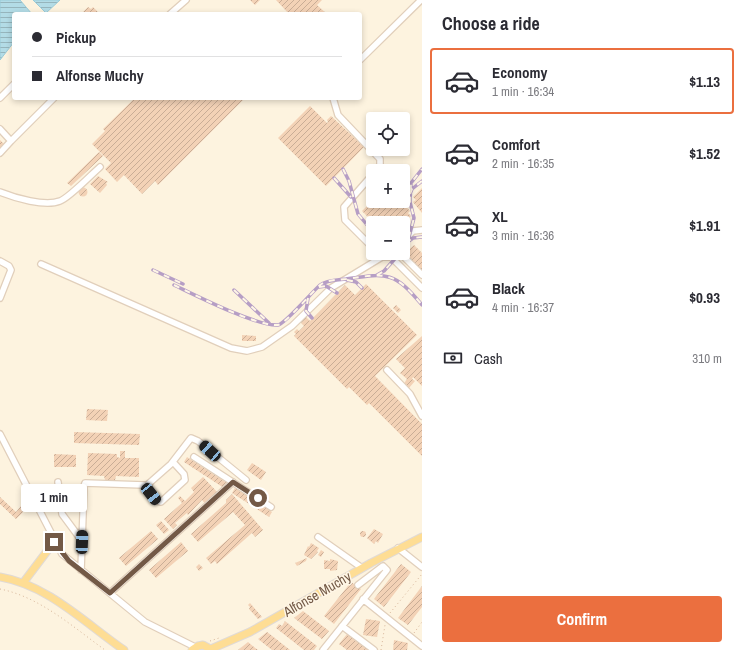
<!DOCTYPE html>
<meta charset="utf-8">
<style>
:root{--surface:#fff;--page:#f7f7f7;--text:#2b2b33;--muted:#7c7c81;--line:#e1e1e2;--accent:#eb6f3f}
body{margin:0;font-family:"Archivo Narrow",sans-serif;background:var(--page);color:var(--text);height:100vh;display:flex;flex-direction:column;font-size:15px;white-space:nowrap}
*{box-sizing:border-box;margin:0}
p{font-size:13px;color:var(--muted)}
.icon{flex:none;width:22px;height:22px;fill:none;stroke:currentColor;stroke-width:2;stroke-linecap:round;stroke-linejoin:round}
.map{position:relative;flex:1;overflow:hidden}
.sheet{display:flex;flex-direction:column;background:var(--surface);width:320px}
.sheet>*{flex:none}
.top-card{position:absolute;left:12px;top:12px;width:350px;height:88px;border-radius:4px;box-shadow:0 2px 6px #0003;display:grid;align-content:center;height:88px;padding:0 20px;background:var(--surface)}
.buttons{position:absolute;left:366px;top:112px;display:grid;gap:8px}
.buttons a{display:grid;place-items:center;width:44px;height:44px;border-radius:4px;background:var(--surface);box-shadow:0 2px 6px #0003;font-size:20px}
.end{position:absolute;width:18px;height:18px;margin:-9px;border:5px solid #735946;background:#fff;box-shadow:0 0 0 2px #fff}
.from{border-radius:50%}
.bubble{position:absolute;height:28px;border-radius:4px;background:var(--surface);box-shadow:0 2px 6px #0003;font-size:13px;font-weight:800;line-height:28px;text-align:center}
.car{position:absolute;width:12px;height:24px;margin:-12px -6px;border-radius:5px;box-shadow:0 0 3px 1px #0007;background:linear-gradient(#222 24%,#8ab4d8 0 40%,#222 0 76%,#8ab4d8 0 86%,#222 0)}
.top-card b{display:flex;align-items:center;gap:14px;height:38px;font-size:15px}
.top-card b+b{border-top:1px solid var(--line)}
.top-card i{width:10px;height:10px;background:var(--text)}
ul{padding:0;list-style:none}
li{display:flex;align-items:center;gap:12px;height:66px;margin:0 8px 6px;padding:0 12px;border:2px solid transparent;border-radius:4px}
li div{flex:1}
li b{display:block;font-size:15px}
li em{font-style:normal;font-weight:800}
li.active{border-color:var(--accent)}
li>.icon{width:36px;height:36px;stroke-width:1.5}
h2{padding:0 20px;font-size:18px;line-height:48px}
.pay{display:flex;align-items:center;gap:10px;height:44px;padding:0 20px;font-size:15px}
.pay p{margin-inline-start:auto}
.button{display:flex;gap:8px;margin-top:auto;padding:8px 20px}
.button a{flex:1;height:46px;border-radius:4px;background:var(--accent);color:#fff;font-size:16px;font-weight:800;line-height:46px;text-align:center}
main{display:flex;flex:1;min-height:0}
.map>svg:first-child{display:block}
</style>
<main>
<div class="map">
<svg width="422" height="650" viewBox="0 0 422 650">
<defs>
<pattern id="water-rules" width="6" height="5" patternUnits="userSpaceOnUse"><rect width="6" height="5" fill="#b3dce6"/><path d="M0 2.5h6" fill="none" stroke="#96b5bc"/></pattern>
<pattern id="building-hatch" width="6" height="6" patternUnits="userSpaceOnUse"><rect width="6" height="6" fill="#f3d2b6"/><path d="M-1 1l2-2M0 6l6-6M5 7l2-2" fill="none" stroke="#c9ad96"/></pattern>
</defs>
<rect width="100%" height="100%" fill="#fdf3df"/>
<!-- water -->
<path fill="url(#water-rules)" stroke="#99cbd8" d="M0 0H20L32 14H14V42L0 60Z
M33 0H60L46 13Z"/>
<!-- building -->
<path fill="url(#building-hatch)" d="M250 0H260L255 5Z
M276 0H322L317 5 327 14H289Z
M88 7 91 9 93 7 100 14H81Z
M135 98H245L158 185 155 181 142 194 124 175 117 182 105 169 111 163 92 144 105 131 103 129Z
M310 106 327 123 328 122 327 120 331 116 364 147 326 186 278 138Z
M0 140 4 144 0 148Z
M99 152 103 156 71 186 67 183Z
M98 176 108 182 106 183 107 185 100 193 90 184Z
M78.5 192a4.5 4.5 0 1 1 9 0a4.5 4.5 0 1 1-9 0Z
M422 188V213L413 202 416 200 413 197Z
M373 200 388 201 391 204 394 201H401L410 211 408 213 411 216 404 223H374L362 211Z
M414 245 422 253V272L404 254Z
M366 284 417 335 375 376 422 424V456L369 403 367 405 349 387 347 389 294 336 296 334 294 332 297 329 299 331 304 326 301 323 306 317 310 321 345 285 355 295Z
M396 305 401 310 398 313 393 308Z
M242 335 256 336V341H242Z
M422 336V386L413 377 412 379 415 381 409 388 403 385 407 379 400 373 405 368 396 359Z
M87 409 108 410 107 421 86 420Z
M74 432 140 434 139 445 74 443Z
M120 451H125V458H139V477L116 476 115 480H105L104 476 87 475 88 453 117 454V457L120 458Z
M54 454 76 455V467H54Z
M187 457 227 483 224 488 184 462Z
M252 463 266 472 261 480 247 470Z
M203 477 218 493 206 505 202 500 188 515 187 513 175 523 177 525 173 529 164 519 182 503 178 498 180 496 185 501 194 492 191 488Z
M72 484H73V486H77V497L74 499 68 497V493L65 491V486H72Z
M235 488 272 512 269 517 232 493Z
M232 494 263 530 255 537 252 533 217 564 215 561 211 564 206 558 245 525 233 512 198 542 191 534 226 503V500Z
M0 497 16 512 21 506 25 510 16 519 0 504Z
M161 521 169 530 164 534 156 525Z
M374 529 383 534 378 543 376 541 374 544 367 538Z
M360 534a3 3 0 1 1 6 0a3 3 0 1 1-6 0Z
M151 531 158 539 126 566 119 558Z
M181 542 188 551 156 578 149 570Z
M311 543 319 548 317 551 318 552 311 559 304 555 308 546 309 547Z
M321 550 324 552 321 557 318 555Z
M307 558 306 561 297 566 295 563Z
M330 559 338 561 337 570 330 571V569H324V560L330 561Z
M199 564 203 568 199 571 196 567Z
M401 564 411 572 384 607 374 599Z
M351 582 361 589 334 624 324 616Z
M422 586V607L408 625 398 618Z
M250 603 262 617 258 619 249 609 250 607 248 605Z
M303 611 329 631 322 639 294 618Z
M366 619 380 621 377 637 363 635Z
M285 621 317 646 314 650H304L276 628 279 624 282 626Z
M267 632 271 635 290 650H272L258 639Z
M347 634 364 645 368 650H347L339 644Z
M394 640 408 643 407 650H393Z
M248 642 254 647 258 650H238Z"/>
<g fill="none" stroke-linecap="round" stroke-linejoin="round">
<defs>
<path id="minor" d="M170 14 186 0
M360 60 421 0
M0 98 14 84
M333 98 338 115 380 159V165L375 171
M0 129 11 141 54 98
M0 153 11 141
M373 174 344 207 345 220 373 248
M0 192C15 198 45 207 60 201 69 198 92 174 100 167
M403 242 413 231 422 230
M400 253 422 275
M390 256 422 288
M0 261 9 266 11 270 0 298
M41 264 231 348 247 351 262 347 292 326 331 288 382 257H388L395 253
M387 370 410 394 422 416
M0 434 62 554 145 622 195 647
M194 457 271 507
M58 482 62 514 82 541
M146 486 171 464 191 438 198 441 246 480
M318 537 362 568
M398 548 422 567
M81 570 84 486 85 483 144 485 157 501 161 502 185 480 184 474 173 462
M110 593 233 482
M363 599 422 646
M342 626 374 650
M323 650 387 570 383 566 358 585"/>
<path id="major" d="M0 577C48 585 85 623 124 650
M23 583 54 542
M211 649 250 632 371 563 422 537
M192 650 198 646 203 645 212 650"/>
</defs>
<!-- minor casing -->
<use href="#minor" stroke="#e1cfbb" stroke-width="8"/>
<!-- major casing -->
<use href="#major" stroke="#e0dad6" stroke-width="9"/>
<!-- path -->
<path stroke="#d7b599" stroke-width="1" stroke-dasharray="1 3" stroke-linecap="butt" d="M0 589C40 597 73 627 105 650
M390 613 422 574
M414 633 422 622
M210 641 219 638
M381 650 385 625"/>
<!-- minor -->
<use href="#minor" stroke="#fff" stroke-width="5.5"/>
<!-- major -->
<use href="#major" stroke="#fedd94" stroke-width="7"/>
<defs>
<path id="rail" d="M343 169 349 181 358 214 373 232
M334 178 351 197
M410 194 412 189 422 181
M406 243 413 238 422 237
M403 248 409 237 414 218 410 202 411 183 422 169
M153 270 183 284
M377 275 384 271 400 253
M347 280 356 282 362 288
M174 285C195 295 258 327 278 325 285 324 312 292 320 285 326 280 337 280 346 279 387 273 394 271 422 305
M319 287 326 286 337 293
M234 290 269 323
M308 298 306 311 312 318"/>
</defs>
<!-- rail casing -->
<use href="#rail" stroke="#b69ec5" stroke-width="3.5"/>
<!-- rail -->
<use href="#rail" stroke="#fff6e6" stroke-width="2" stroke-dasharray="6" stroke-linecap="butt"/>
</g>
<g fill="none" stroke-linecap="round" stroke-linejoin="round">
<!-- route -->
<path stroke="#735946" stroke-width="5" d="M54 542 69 561 110 593 233 482 258 498"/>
</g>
<g text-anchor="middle" stroke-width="3" stroke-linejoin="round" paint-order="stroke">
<!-- street labels -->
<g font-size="14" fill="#735946" stroke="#fff6e6">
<text transform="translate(317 594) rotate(-30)" y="5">Alfonse Muchy</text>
</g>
</g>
</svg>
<div class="buttons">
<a><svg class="icon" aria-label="locate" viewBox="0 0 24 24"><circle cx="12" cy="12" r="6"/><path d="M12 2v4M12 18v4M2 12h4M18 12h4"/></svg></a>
<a>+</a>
<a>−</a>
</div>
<i class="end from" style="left:258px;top:498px"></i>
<i class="end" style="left:54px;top:542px"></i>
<div class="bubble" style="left:21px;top:484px;width:66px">1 min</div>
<i class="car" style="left:210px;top:451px;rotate:312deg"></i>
<i class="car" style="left:151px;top:494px;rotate:142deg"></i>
<i class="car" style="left:82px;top:542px;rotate:2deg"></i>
<div class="top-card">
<b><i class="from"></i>Pickup</b>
<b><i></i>Alfonse Muchy</b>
</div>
</div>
<section class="sheet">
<h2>Choose a ride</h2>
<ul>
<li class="active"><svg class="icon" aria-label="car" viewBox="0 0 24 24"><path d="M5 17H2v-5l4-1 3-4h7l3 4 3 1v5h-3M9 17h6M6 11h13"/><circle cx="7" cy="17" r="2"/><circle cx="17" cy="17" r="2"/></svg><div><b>Economy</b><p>1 min · 16:34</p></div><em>$1.13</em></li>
<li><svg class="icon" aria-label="car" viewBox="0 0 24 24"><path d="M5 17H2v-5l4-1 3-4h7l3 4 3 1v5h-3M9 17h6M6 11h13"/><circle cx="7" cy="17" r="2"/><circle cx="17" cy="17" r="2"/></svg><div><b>Comfort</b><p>2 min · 16:35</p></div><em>$1.52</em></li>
<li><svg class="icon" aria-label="car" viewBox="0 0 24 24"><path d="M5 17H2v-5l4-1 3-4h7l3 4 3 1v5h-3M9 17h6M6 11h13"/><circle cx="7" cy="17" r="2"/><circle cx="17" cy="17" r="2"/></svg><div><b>XL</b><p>3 min · 16:36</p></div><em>$1.91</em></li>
<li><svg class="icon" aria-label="car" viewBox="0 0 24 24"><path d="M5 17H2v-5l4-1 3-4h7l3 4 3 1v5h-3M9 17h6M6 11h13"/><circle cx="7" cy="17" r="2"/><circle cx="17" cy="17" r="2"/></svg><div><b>Black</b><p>4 min · 16:37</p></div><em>$0.93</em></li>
</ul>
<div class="pay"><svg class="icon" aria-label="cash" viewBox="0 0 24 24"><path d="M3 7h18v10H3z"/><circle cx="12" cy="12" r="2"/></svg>Cash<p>310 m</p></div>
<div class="button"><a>Confirm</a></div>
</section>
</main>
